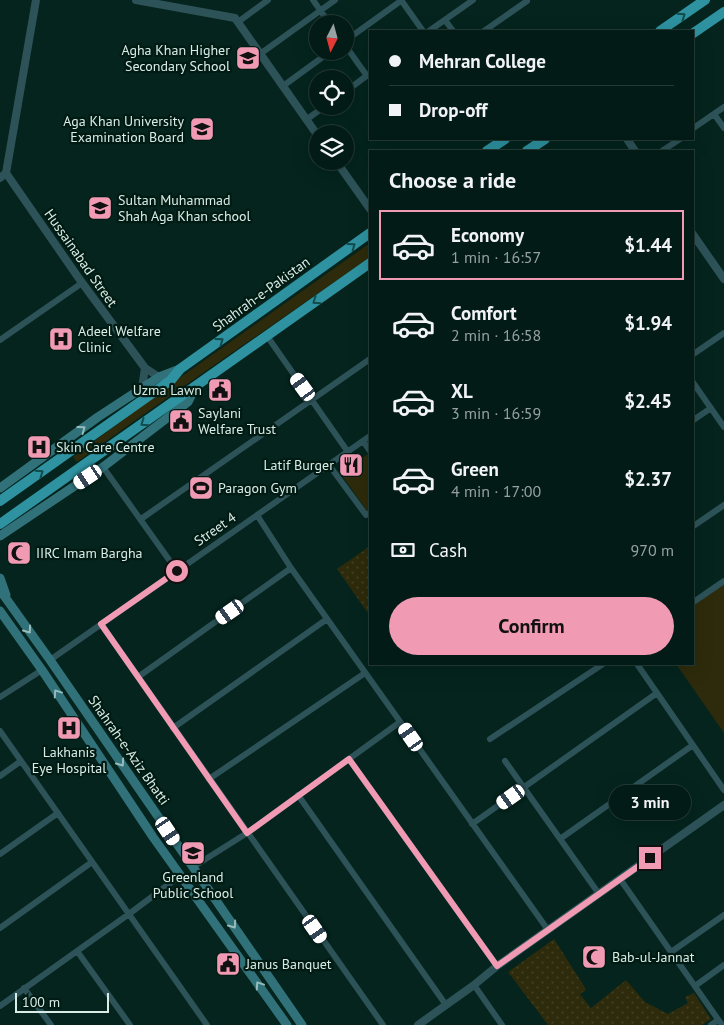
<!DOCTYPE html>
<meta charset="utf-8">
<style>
:root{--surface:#031b16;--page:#0d241f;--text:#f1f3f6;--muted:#97a1a1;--line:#243935;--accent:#f19ab4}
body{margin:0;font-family:"PT Sans",sans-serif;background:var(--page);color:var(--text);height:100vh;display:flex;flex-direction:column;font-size:19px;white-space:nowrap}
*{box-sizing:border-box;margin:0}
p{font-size:16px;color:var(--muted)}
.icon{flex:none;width:28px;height:28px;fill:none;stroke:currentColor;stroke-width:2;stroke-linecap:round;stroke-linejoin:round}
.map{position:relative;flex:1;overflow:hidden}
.drawer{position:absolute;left:369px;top:150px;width:325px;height:515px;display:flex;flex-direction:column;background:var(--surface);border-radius:0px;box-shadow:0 5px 20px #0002,0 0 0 1px var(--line)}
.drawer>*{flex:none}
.top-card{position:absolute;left:369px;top:30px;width:325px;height:110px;border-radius:0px;box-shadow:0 5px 20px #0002,0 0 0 1px var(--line);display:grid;align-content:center;height:110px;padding:0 20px;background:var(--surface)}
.needle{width:32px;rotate:186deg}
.tools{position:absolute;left:309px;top:15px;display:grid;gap:10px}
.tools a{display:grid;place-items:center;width:45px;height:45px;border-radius:50%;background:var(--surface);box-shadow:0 5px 20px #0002,0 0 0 1px var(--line);font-size:25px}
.scale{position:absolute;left:15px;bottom:12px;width:94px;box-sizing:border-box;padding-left:5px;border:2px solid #daece6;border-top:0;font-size:14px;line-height:18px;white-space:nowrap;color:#daece6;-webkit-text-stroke:4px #001b13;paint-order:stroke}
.end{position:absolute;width:22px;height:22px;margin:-11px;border:6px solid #f19ab4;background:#111;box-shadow:0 0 0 2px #111}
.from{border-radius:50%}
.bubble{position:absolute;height:35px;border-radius:18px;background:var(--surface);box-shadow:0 5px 20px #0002,0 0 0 1px var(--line);font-size:16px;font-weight:700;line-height:35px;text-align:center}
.car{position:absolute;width:15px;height:30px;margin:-15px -8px;border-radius:6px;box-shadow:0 0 4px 1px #0007;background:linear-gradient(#fff 24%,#345 0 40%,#fff 0 76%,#345 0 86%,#fff 0)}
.top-card b{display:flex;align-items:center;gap:18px;height:48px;font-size:19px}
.top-card b+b{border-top:1px solid var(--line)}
.top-card i{width:12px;height:12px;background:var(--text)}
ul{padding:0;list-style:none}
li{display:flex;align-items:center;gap:15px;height:70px;margin:0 10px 8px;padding:0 10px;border:2px solid transparent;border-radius:0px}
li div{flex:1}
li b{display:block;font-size:19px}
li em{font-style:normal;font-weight:700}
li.current{border-color:var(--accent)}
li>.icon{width:45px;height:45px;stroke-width:1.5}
h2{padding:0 20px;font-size:22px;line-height:60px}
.pay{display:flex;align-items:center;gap:12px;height:55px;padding:0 20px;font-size:19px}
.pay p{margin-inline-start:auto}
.action{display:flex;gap:10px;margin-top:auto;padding:10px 20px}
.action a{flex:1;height:58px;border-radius:30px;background:var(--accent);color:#111;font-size:20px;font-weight:700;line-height:58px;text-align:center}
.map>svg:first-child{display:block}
</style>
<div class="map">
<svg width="724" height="1025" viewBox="0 0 724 1025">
<defs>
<pattern id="grass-dots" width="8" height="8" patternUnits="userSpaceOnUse" patternTransform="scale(1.25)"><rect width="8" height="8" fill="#2d2b0b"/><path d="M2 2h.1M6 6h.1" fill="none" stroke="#414023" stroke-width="1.8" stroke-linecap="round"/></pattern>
</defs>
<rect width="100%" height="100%" fill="#04241d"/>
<!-- grass -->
<path fill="url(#grass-dots)" d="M370 546V616L337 569Z
M554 939 584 986 586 990 580 994 591 1008 626 980 645 1002 668 1014 688 1003 685 997 694 993 711 1019 702 1025H548L508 972Z"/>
<!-- green -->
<path fill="#2d2b0b" d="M370 243V257C272 326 174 392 77 462L73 457 171 384Z
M369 453 370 509 367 511 341 474Z
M724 581V733L676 664H692L693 603Z"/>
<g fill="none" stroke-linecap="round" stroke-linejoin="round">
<!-- minor -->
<path stroke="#2d5359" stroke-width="6" d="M313 0 330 24
M401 0 423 31
M445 20 453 31
M238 22 268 0
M429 31 473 0
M484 31 527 1
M345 41 402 0
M345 45 367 76
M260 54 335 0
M283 86 331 51
M345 92 369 74
M714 114 724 128
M306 120 325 106
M692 129 724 107
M662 151 680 139
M267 336 348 452
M0 340 82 283
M692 355 724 333
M692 381 724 427
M692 421 711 408
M363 441 370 451
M329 465 366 515 370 513
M103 467 177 571
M257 515 291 568 548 930
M141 519 370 359
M692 527 724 505
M692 603 724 581
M101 624 383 1025
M50 660 370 436
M637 664 724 790
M138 677 291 568
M0 697 42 670
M173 728 327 619
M0 731 207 1025
M490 739 603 664
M349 759 497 966
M505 761 599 894
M0 776 21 761
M209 779 365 673
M298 795 446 1005
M472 824 657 693
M560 839 693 745
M0 854 58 813
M193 867 247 833 400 722
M620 879 722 1025
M0 928 92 862
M77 951 130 1025
M671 952 724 915
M474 985 502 1025
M695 986 724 965
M24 988 51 1025
M0 1006 129 914 181 875
M711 1025 718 1020"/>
<!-- tertiary -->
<path stroke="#2d5359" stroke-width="8" d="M136 0 235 18 318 136
M627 139 635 151
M336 161 370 209
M6 173 80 280 145 368 159 377
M0 178 6 173 36 0
M692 233 724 279
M142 388 145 368
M418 1025 474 985 497 966 724 805"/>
<!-- secondary -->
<path stroke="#30717a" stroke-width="9" d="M0 488 98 417 159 377 180 369
M0 536 103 467 188 402 196 386
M0 578 6 595
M0 590 50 660 302 1025
M0 611 42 670 153 837 287 1025"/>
<!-- trunk -->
<path stroke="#2e92a0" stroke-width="10" d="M660 31 705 0
M692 34 724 12
M487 151 505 139
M527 151 545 139
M0 501 171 380 180 369 370 233
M0 524 370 263"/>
</g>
<!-- one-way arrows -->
<defs><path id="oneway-chevron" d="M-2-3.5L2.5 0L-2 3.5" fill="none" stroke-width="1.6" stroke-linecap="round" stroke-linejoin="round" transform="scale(1.25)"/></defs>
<g stroke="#124b4b">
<use href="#oneway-chevron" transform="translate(682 16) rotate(-35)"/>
<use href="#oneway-chevron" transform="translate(352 246) rotate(-36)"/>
<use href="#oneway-chevron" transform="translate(316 301) rotate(145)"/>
<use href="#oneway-chevron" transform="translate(220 341) rotate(-36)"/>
<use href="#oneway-chevron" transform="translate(144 423) rotate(145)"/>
<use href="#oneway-chevron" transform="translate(40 473) rotate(-35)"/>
</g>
<g stroke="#96bbbb">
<use href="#oneway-chevron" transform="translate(82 429) rotate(-36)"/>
<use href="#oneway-chevron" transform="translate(28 630) rotate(54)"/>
<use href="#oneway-chevron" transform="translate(57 693) rotate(-124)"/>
<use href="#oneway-chevron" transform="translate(121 763) rotate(55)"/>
<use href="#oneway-chevron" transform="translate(233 925) rotate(55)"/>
<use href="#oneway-chevron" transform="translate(259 985) rotate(-124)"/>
</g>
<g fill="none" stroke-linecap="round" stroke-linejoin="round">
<!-- route -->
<path stroke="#f19ab4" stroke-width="6" d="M177 571 101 624 247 833 349 759 497 966 650 858"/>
</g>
<!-- icons -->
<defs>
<symbol id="school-square" viewBox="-11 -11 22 22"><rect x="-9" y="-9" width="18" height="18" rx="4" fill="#f19ab4" stroke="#001b13"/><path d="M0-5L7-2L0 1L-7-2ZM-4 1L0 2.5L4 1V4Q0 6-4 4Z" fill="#111"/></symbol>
<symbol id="university-square" viewBox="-11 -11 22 22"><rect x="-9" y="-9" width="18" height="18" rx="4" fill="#f19ab4" stroke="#001b13"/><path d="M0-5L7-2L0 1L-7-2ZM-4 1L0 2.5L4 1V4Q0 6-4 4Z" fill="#111"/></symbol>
<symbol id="hospital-square" viewBox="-11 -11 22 22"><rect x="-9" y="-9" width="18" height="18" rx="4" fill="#f19ab4" stroke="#001b13"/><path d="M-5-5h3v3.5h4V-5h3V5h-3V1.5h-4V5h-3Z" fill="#111"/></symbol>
<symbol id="civic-square" viewBox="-11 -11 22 22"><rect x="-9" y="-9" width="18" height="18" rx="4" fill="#f19ab4" stroke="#001b13"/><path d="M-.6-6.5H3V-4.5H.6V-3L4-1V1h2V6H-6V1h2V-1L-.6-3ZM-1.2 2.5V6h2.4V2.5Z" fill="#111"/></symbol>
<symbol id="restaurant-square" viewBox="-11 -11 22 22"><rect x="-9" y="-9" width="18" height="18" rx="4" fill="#f19ab4" stroke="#001b13"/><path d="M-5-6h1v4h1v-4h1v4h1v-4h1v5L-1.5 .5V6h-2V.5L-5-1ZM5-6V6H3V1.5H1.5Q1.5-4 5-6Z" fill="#111"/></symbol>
<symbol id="stadium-square" viewBox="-11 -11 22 22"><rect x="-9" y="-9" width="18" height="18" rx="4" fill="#f19ab4" stroke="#001b13"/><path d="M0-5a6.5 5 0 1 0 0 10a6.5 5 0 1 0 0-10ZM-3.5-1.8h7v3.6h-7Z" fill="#111"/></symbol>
<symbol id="mosque-square" viewBox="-11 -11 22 22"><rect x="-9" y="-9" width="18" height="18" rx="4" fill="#f19ab4" stroke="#001b13"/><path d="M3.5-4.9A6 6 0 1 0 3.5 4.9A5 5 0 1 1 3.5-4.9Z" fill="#111"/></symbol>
</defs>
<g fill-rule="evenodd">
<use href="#school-square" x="234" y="44" width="28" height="28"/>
<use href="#university-square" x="188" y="115" width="28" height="28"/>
<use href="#school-square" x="86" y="194" width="28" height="28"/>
<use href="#hospital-square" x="47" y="325" width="28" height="28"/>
<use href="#civic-square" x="206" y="376" width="28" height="28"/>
<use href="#civic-square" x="167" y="407" width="28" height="28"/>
<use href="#hospital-square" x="25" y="433" width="28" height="28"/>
<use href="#restaurant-square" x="337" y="451" width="28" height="28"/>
<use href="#stadium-square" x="187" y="474" width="28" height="28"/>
<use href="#mosque-square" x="5" y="539" width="28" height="28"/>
<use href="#hospital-square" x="55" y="714" width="28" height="28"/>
<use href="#school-square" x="179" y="839" width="28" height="28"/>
<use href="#mosque-square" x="580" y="943" width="28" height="28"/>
<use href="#civic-square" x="214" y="950" width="28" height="28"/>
</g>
<g text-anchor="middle" stroke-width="4.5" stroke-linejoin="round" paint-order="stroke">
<!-- poi labels -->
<g font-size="14" fill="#daece6" stroke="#001b13" text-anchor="start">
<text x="230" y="55" text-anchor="end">Agha Khan Higher<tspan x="230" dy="16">Secondary School</tspan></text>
<text x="184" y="126" text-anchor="end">Aga Khan University<tspan x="184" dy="16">Examination Board</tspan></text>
<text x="118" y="205">Sultan Muhammad<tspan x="118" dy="16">Shah Aga Khan school</tspan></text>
<text x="78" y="336">Adeel Welfare<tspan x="78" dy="16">Clinic</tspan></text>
<text x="202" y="395" text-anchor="end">Uzma Lawn</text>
<text x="198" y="418">Saylani<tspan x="198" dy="16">Welfare Trust</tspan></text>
<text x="56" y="452">Skin Care Centre</text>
<text x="334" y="470" text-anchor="end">Latif Burger</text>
<text x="218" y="493">Paragon Gym</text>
<text x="36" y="558">IIRC Imam Bargha</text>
<text x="69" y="757" text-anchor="middle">Lakhanis<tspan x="69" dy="16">Eye Hospital</tspan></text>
<text x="193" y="882" text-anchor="middle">Greenland<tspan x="193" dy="16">Public School</tspan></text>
<text x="612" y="962">Bab-ul-Jannat</text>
<text x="246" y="969">Janus Banquet</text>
</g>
<!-- street labels -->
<g font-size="14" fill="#daece6" stroke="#001b13">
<text transform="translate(81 258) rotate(55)" y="5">Hussainabad Street</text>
<text transform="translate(261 294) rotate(-36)" y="5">Shahrah-e-Pakistan</text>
<text transform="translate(215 529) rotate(-35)" y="5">Street 4</text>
<text transform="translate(129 750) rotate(55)" y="5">Shahrah-e-Aziz Bhatti</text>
</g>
</g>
</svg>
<div class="tools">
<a><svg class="needle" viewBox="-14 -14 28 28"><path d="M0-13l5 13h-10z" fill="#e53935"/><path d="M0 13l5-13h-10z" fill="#97a1a1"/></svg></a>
<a><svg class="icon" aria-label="locate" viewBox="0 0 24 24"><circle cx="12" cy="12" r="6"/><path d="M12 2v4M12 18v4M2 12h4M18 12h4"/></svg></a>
<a><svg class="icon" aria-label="layers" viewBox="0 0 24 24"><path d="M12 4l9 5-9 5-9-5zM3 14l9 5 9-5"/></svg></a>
</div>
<div class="scale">100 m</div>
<i class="end from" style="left:177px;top:571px"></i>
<i class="end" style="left:650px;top:858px"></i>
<div class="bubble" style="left:609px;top:785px;width:82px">3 min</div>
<i class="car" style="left:303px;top:387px;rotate:324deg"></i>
<i class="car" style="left:88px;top:477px;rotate:236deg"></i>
<i class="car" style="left:230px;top:612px;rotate:235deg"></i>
<i class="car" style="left:411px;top:737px;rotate:325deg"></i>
<i class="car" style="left:511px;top:797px;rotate:235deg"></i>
<i class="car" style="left:168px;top:831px;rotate:146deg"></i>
<i class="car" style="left:315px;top:929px;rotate:145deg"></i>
<div class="top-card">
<b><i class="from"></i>Mehran College</b>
<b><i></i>Drop-off</b>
</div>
<section class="drawer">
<h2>Choose a ride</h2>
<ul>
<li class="current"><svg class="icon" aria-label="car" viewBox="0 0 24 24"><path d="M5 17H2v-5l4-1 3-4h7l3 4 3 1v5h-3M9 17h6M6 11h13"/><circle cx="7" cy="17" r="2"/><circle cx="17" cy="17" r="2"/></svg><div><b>Economy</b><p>1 min · 16:57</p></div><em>$1.44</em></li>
<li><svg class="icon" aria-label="car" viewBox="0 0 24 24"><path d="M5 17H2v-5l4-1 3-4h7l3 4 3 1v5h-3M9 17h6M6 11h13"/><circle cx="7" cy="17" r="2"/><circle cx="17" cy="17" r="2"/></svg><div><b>Comfort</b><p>2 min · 16:58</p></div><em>$1.94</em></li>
<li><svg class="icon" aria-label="car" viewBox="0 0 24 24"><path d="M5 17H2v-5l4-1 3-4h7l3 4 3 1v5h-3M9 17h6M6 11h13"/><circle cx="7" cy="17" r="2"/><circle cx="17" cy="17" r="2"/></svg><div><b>XL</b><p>3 min · 16:59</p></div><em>$2.45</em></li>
<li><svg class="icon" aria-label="car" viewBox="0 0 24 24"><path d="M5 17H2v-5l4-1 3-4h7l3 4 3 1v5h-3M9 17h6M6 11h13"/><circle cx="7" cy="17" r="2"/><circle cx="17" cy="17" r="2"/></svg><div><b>Green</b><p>4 min · 17:00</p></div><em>$2.37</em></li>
</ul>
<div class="pay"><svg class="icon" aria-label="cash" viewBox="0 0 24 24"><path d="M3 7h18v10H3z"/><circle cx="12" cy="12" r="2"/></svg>Cash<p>970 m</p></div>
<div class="action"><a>Confirm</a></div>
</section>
</div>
